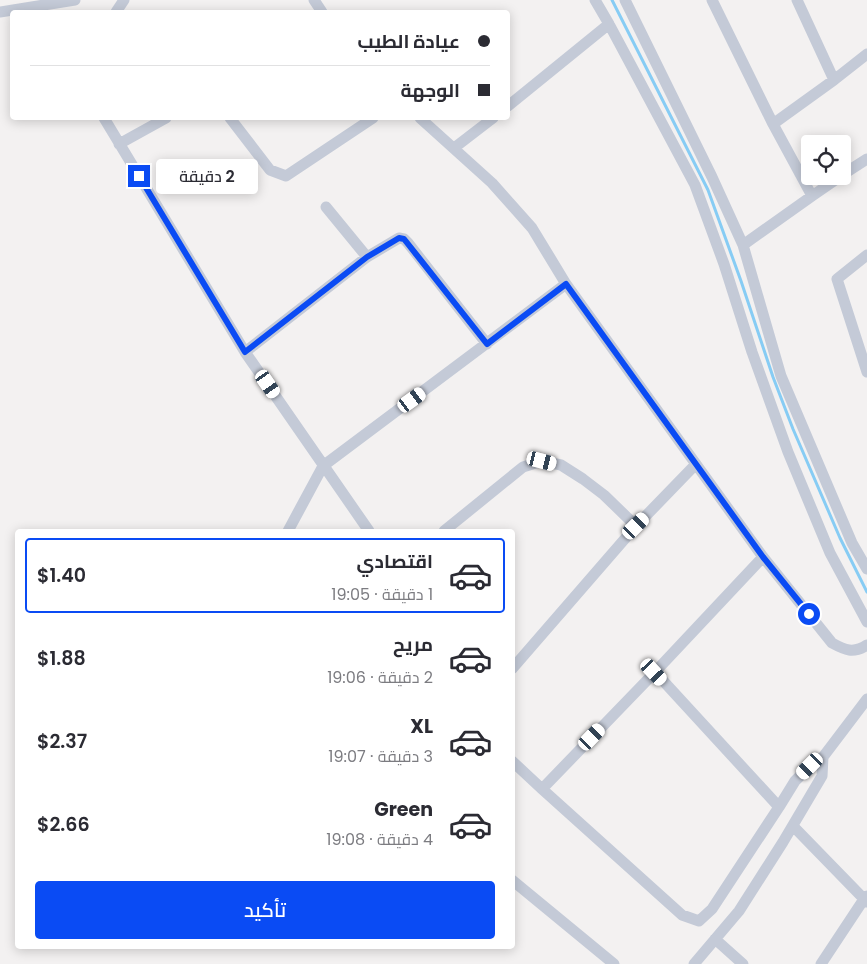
<!DOCTYPE html>
<html lang="ar">
<meta charset="utf-8">
<style>
:root{--surface:#fff;--page:#f7f7f7;--text:#2b2b33;--muted:#7c7c81;--line:#e1e1e2;--accent:#0a4bf4}
body{margin:0;font-family:Poppins,Cairo,sans-serif;background:var(--page);color:var(--text);direction:rtl;height:100vh;display:flex;flex-direction:column;font-size:19px;white-space:nowrap}
*{box-sizing:border-box;margin:0}
p{font-size:16px;color:var(--muted)}
.icon{flex:none;width:28px;height:28px;fill:none;stroke:currentColor;stroke-width:2;stroke-linecap:round;stroke-linejoin:round}
.map{position:relative;flex:1;overflow:hidden;direction:ltr}
.drawer{position:absolute;left:15px;top:529px;width:500px;height:420px;display:flex;flex-direction:column;background:var(--surface);border-radius:5px;box-shadow:0 2px 12px #0003;direction:rtl}
.drawer>*{flex:none}
.top-card{position:absolute;left:10px;top:10px;width:500px;height:110px;border-radius:5px;box-shadow:0 2px 12px #0003;direction:rtl;display:grid;align-content:center;height:110px;padding:0 20px;background:var(--surface)}
.tools{position:absolute;left:801px;top:135px;display:grid;gap:10px}
.tools a{display:grid;place-items:center;width:50px;height:50px;border-radius:5px;background:var(--surface);box-shadow:0 2px 12px #0003;font-size:25px}
.end{position:absolute;width:22px;height:22px;margin:-11px;border:6px solid #0a4bf4;background:#fff;box-shadow:0 0 0 2px #fff}
.from{border-radius:50%}
.bubble{position:absolute;height:35px;border-radius:5px;background:var(--surface);box-shadow:0 2px 12px #0003;font-size:16px;font-weight:600;line-height:35px;text-align:center;direction:rtl}
.car{position:absolute;width:15px;height:30px;margin:-15px -8px;border-radius:6px;box-shadow:0 0 4px 1px #0007;background:linear-gradient(#fff 24%,#345 0 40%,#fff 0 76%,#345 0 86%,#fff 0)}
.top-card b{display:flex;align-items:center;gap:18px;height:48px;font-size:19px}
.top-card b+b{border-top:1px solid var(--line)}
.top-card i{width:12px;height:12px;background:var(--text)}
ul{padding:9px 0 0;list-style:none}
li{display:flex;align-items:center;gap:15px;height:75px;margin:0 10px 8px;padding:0 10px;border:2px solid transparent;border-radius:5px}
li div{flex:1}
li b{display:block;font-size:19px}
li em{font-style:normal;font-weight:600}
li.current{border-color:var(--accent)}
li>.icon{width:45px;height:45px;stroke-width:1.5}
.primary-button{display:flex;gap:10px;margin-top:auto;padding:10px 20px}
.primary-button a{flex:1;height:58px;border-radius:5px;background:var(--accent);color:#fff;font-size:20px;font-weight:600;line-height:58px;text-align:center}
.map>svg:first-child{display:block}
</style>
<div class="map">
<svg width="867" height="964" viewBox="0 0 867 964">
<rect width="100%" height="100%" fill="#f3f1f1"/>
<g fill="none" stroke-linecap="round" stroke-linejoin="round">
<!-- stream -->
<path stroke="#87ccf4" stroke-width="3" d="M612 0 708 190 741 281 773 377 793 429 840 538 867 592"/>
<!-- minor -->
<path stroke="#c4cad7" stroke-width="11" d="M314 0 322 12
M595 0 609 24 695 185 724 264 752 352 788 452 830 553 867 622
M625 0 712 177 743 245 781 376 852 543 867 569
M712 0 773 124 812 196 743 245
M797 0 834 80
M0 12 75 0
M116 12 124 0
M508 106 609 24
M104 118 245 352 369 531
M230 118 270 170 286 176 373 118
M420 118 492 183 532 228 566 284 763 557 832 643C845 650 853 654 867 645
M773 124 834 80 867 54
M119 144 166 118
M454 148 493 118
M842 175 867 159
M812 196 841 176
M326 207 367 257
M867 255 837 279 867 372
M245 352 367 257 399 238 404 239 408 243 487 344
M288 531 323 466 566 284
M444 531 523 467 542 461 561 465 583 479 604 495 636 526
M512 669 636 526 696 464
M512 761 542 789 682 915 699 921 712 909 779 807 655 672 763 557
M542 789 655 672
M779 807 795 781 810 766 823 757 867 699
M793 826 864 899 867 896
M512 880 614 964
M715 939 743 964
M694 964 739 911 783 842 822 776 823 757
M821 964 864 899 867 902"/>
</g>
<g fill="none" stroke-linecap="round" stroke-linejoin="round">
<!-- route -->
<path stroke="#0a4bf4" stroke-width="6" d="M139 176 245 352 367 257 399 238 404 239 408 244 487 344 566 284 763 557 809 614"/>
</g>
</svg>
<div class="tools">
<a><svg class="icon" aria-label="locate" viewBox="0 0 24 24"><circle cx="12" cy="12" r="6"/><path d="M12 2v4M12 18v4M2 12h4M18 12h4"/></svg></a>
</div>
<i class="end from" style="left:809px;top:614px"></i>
<i class="end" style="left:139px;top:176px"></i>
<div class="bubble" style="left:156px;top:159px;width:102px">2 دقيقة</div>
<i class="car" style="left:268px;top:384px;rotate:145deg"></i>
<i class="car" style="left:412px;top:400px;rotate:54deg"></i>
<i class="car" style="left:542px;top:461px;rotate:104deg"></i>
<i class="car" style="left:636px;top:526px;rotate:45deg"></i>
<i class="car" style="left:654px;top:672px;rotate:137deg"></i>
<i class="car" style="left:592px;top:737px;rotate:44deg"></i>
<i class="car" style="left:810px;top:766px;rotate:225deg"></i>
<div class="top-card">
<b><i class="from"></i>عيادة الطيب</b>
<b><i></i>الوجهة</b>
</div>
<section class="drawer">
<ul>
<li class="current"><svg class="icon" aria-label="car" viewBox="0 0 24 24"><path d="M5 17H2v-5l4-1 3-4h7l3 4 3 1v5h-3M9 17h6M6 11h13"/><circle cx="7" cy="17" r="2"/><circle cx="17" cy="17" r="2"/></svg><div><b>اقتصادي</b><p>1 دقيقة · 19:05</p></div><em>$1.40</em></li>
<li><svg class="icon" aria-label="car" viewBox="0 0 24 24"><path d="M5 17H2v-5l4-1 3-4h7l3 4 3 1v5h-3M9 17h6M6 11h13"/><circle cx="7" cy="17" r="2"/><circle cx="17" cy="17" r="2"/></svg><div><b>مريح</b><p>2 دقيقة · 19:06</p></div><em>$1.88</em></li>
<li><svg class="icon" aria-label="car" viewBox="0 0 24 24"><path d="M5 17H2v-5l4-1 3-4h7l3 4 3 1v5h-3M9 17h6M6 11h13"/><circle cx="7" cy="17" r="2"/><circle cx="17" cy="17" r="2"/></svg><div><b>XL</b><p>3 دقيقة · 19:07</p></div><em>$2.37</em></li>
<li><svg class="icon" aria-label="car" viewBox="0 0 24 24"><path d="M5 17H2v-5l4-1 3-4h7l3 4 3 1v5h-3M9 17h6M6 11h13"/><circle cx="7" cy="17" r="2"/><circle cx="17" cy="17" r="2"/></svg><div><b>Green</b><p>4 دقيقة · 19:08</p></div><em>$2.66</em></li>
</ul>
<div class="primary-button"><a>تأكيد</a></div>
</section>
</div>
